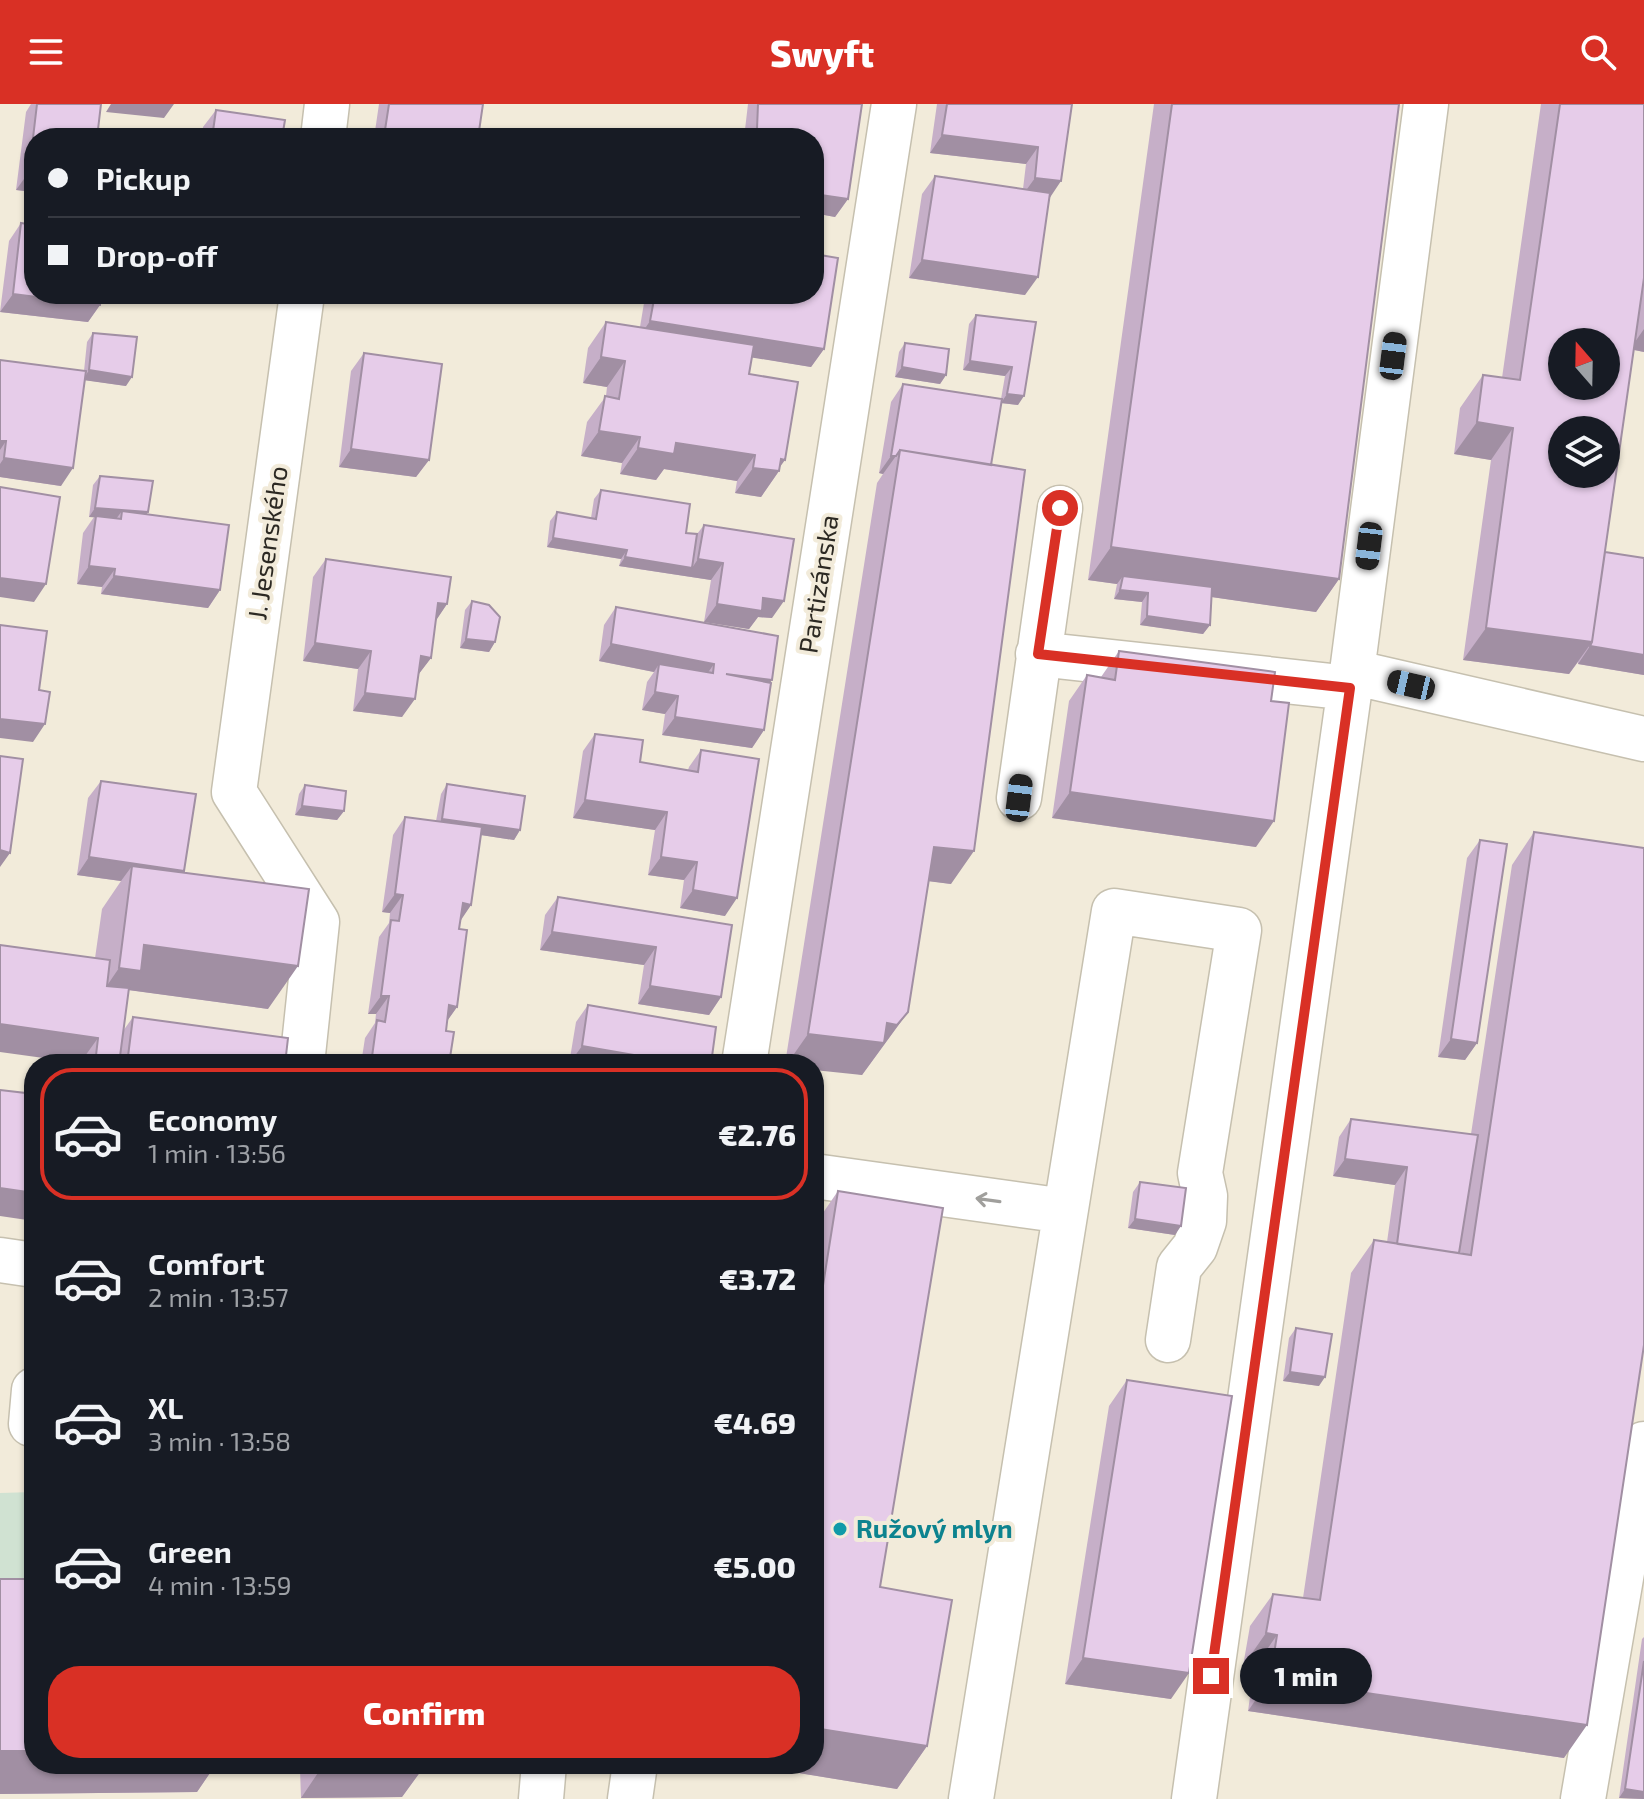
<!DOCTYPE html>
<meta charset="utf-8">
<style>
:root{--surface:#171b24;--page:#20242c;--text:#f1f3f6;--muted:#9ea1a6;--line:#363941;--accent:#d93025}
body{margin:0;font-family:"Exo 2",sans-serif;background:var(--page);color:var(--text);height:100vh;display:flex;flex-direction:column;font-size:30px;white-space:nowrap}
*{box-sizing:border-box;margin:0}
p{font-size:26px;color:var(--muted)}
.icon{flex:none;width:44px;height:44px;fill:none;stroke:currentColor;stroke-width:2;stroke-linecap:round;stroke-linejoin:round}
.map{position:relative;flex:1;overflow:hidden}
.side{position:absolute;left:24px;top:950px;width:800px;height:720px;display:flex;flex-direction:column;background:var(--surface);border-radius:32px;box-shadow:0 2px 6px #0004}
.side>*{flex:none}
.hud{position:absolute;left:24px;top:24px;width:800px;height:176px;border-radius:32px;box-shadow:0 2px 6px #0004;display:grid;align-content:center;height:176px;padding:0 24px;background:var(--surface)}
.needle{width:52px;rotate:340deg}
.fabs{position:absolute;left:1548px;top:224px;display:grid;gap:16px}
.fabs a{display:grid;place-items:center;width:72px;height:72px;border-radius:50%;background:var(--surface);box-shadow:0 2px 6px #0004;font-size:40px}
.end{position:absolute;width:36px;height:36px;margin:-18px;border:10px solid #d93025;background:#fff;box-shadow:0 0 0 4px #fff}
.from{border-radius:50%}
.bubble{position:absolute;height:56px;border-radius:28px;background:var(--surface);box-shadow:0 2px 6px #0004;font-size:26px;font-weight:800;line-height:56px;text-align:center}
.car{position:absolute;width:24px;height:48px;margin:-24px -12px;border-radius:10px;box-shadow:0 0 6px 2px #0007;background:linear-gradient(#222 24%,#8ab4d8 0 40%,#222 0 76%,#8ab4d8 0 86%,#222 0)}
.hud b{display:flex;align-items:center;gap:28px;height:76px;font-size:30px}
.hud b+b{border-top:2px solid var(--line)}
.hud i{width:20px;height:20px;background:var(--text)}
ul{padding:14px 0 0;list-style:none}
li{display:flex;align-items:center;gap:24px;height:132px;margin:0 16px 12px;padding:0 8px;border:4px solid transparent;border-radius:32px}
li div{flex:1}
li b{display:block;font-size:30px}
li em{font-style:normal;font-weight:800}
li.selected{border-color:var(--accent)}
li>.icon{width:72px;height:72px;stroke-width:1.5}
.button{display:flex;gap:16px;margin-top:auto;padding:16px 24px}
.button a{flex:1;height:92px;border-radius:32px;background:var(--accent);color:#fff;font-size:32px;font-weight:800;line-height:92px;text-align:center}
header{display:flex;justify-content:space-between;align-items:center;height:104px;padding:0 24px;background:var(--accent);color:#fff;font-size:36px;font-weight:800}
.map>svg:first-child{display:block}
</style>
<header><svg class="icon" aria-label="menu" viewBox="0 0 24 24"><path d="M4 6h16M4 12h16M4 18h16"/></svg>Swyft<svg class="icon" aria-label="search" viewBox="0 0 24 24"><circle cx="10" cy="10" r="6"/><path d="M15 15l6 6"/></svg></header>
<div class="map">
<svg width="1644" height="1695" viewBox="0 0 1644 1695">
<rect width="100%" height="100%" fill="#f2ebda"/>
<!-- green -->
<path fill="#d0e2d2" d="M34 1388V1529L0 1518V1389Z"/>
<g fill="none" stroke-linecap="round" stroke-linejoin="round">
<defs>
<path id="minor" d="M323 34 327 0
M302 190 234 688 317 818 302 960
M1038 550 1350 584
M1352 568 1644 635
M1019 694 1060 404
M744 960 894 0
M814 1072 1065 1107
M0 1156 34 1161
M34 1286 31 1320H34
M541 1695 544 1660
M630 1695 635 1660
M971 1695 1114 807 1239 826 1200 1069 1205 1092 1204 1117 1195 1143 1179 1163 1168 1236
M1194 1695 1352 568 1426 0
M1583 1695 1644 1340"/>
</defs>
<!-- minor casing -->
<use href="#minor" stroke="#c6c0af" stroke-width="47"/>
<!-- minor -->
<use href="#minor" stroke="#fff" stroke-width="44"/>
</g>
<!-- wall -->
<path fill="#c6afc8" d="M31 0H101L34 88 16 86 26 8Z
M379 0H483L478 34H374Z
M748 0H862L848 95 835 113 814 109V34H744Z
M937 0H1072L1025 191 909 174 922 90 935 72 1023 85 1026 60 930 49Z
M1154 0H1399L1339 475 1316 508 1212 493 1210 521 1203 530 1140 521 1142 498 1114 495 1117 480 1088 476Z
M1541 0H1644V248L1634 246 1605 448 1644 454V571L1578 560V558L1569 570 1463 556 1491 356 1454 350 1460 304 1483 271 1502 274Z
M216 6 282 34H202L203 23Z
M21 119 100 201 88 218 0 208 9 137Z
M650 190H719L743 193V190H814L824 245 811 263 752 253 749 270 780 363 779 367 761 393 735 389 737 377 664 365 656 376 620 370 622 359 581 352 587 318 606 292 607 283 583 279 588 244 606 218 640 223 644 199Z
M976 211 1036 218 1018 301 1001 299 991 361 951 780 929 777 908 908 862 971 814 960H785L877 379 883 370 879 369 891 298 903 280 1001 295 1005 272 963 266 969 220Z
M93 229 126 282 85 276 61 382 0 373V256L84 267 87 238Z
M905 239 946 271 940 280 895 273 899 248Z
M364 249 429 356 416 373 339 363 351 267Z
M100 372 147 410 220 486 208 504 101 490 102 483 77 480 83 429 94 413H89L93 381Z
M601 386 686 429 697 430 704 421 772 514 758 513 749 525 704 518 711 476 619 462 621 455 547 443 550 417 557 408 591 414 594 395Z
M326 455 447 500 435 517 431 554 418 571 402 613 353 607 358 565 303 557 313 473Z
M472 497 495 538 489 548 460 544 465 506Z
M616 503 770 579 764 626 752 644 662 631 665 610 642 606 647 578 654 568 599 557 604 521Z
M1119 547 1256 743 1052 714 1069 597 1087 571 1101 573Z
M595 630 640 658 688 666 689 663 701 646 725 812 680 804 684 776 648 771 655 726 573 714 583 647Z
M101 677 184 767 183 769 268 905 129 886 123 927 133 913 285 960H80L102 805 121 777 77 771 88 694Z
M447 680 520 726 514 736 481 731 471 801 460 816 457 903 447 917 446 927 449 960H361L365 934 375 919 376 910H368L379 833 389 819 390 809 382 808 393 731 405 713 436 717 441 690Z
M305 681 344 707 337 716 295 711 299 690Z
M1534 728 1564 1654 1248 1607 1254 1564 1243 1562 1250 1522 1273 1490 1303 1494 1351 1169 1374 1136 1387 1138 1395 1081 1333 1072 1339 1033 1351 1015 1471 1030 1512 761Z
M1480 736 1477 939 1465 956 1438 953 1467 754Z
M558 793 732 821 721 893 709 911 638 900 644 861 540 846 545 811Z
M588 901 711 960H569L576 918Z
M1140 1078 1175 1131 1128 1124 1133 1088Z
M838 1087 880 1483 927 1642 897 1685 743 1660H814V1122Z
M1296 1224 1319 1282 1283 1277 1289 1234Z
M1127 1276 1171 1595 1065 1580 1109 1302Z
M0 1475 34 1660H426L402 1693 301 1694 300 1665 212 1666 197 1688 0 1690Z
M1644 1533V1695L1619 1694 1642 1535Z"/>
<!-- shaded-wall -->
<path fill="#a18fa3" d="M111 0H174L164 14 106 8Z
M757 25H764L758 34H750Z
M385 26 445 34H380Z
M942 31 1038 43 1026 60 930 49Z
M29 68H34V88L16 86Z
M1035 74 1061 77 1049 95 1022 92Z
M814 90 848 95 835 113 814 109Z
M922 156 1038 173 1025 191 909 174Z
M13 190 100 201 88 218 0 208Z
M650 217 824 245 811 263 638 235Z
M1644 225V248L1630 245Z
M601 253 625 257 607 283 583 279Z
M970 257 1012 263 1005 272 963 266Z
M902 263 946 271 940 280 895 273Z
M89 266 132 273 126 282 83 276Z
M1007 290 1024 292 1018 301 1001 299Z
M1477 318 1513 324 1491 356 1454 350Z
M599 327 640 333 622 359 581 352Z
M0 337H6L0 346Z
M676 339 755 351 737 377 664 365 656 376 620 370 638 344Z
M351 345 429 356 416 373 339 363Z
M891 352H896L883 370 879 369Z
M4 354 73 364 61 382 0 373V360Z
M781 355 785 356 777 367H779L761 393 735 389 753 364Z
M95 404 148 408 142 417 122 407 116 415 89 413Z
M553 434 627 446 621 455 547 443Z
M1111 443 1339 475 1316 508 1121 480 1123 472 1117 480 1088 476Z
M625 453 692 464 698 455 723 459 711 476 619 462Z
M89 462 115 465 102 483 77 480Z
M114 472 220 486 208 504 101 490Z
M0 474 46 480 34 498 0 493Z
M1120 486 1148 489 1142 498 1114 495Z
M763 494 784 497 772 514 758 513 749 525 704 518 717 500Z
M438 499 447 500 435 518Z
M1147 512 1210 521 1203 530 1140 521Z
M1486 524 1592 538 1569 570 1463 556Z
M466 535 495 538 489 548 460 544Z
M315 539 371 547 358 565 303 557Z
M611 540 714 560 702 577 659 560 654 568 599 557Z
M1590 542 1644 551V571L1578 560Z
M421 552 431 554 418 571Z
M726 570 772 576 760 594Z
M655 588 678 592 665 610 642 606Z
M365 589 415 595 402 613 353 607Z
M675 613 764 626 752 644 662 631Z
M0 615 45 620 33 638 0 634Z
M1070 688 1274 717 1256 743 1052 714Z
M585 696 667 708 655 726 573 714Z
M302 702 344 707 337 716 295 711Z
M442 715 520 726 514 736 435 724Z
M934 743 974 747 951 780 911 775Z
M0 746 10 749 0 763Z
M89 753 184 767 172 784 132 762 121 777 77 771Z
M661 753 697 758 684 776 648 771Z
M693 786 737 794 725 812 680 804Z
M395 790 403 791 390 809 382 808Z
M463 799 471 801 459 819Z
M552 828 656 843 644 861 540 846Z
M144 841 298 862 268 905 128 886 89 908 119 864Z
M650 882 721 893 709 911 638 900Z
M381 892H389L376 910H368Z
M449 901 457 903 445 920Z
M908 908 862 971 814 966V960H787L808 930 887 919Z
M0 920 98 934 80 959 0 948Z
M1451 935 1477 939 1465 956 1438 953Z
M582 942 640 952 634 960H569Z
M1345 1055 1407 1063 1395 1081 1333 1072Z
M0 1084 34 1089V1117L0 1112Z
M1135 1115 1181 1122 1175 1131 1128 1124Z
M1290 1268 1325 1273 1319 1282 1283 1277Z
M1266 1529 1277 1531 1254 1564 1243 1562Z
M1083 1554 1189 1569 1171 1595 1065 1580Z
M1270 1575 1587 1621 1564 1654 1248 1607Z
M814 1624 927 1642 897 1685 743 1660H814Z
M0 1647H34V1660H304L300 1665 212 1666 197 1688 0 1690Z
M324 1660H426L402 1693 301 1694Z
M1625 1685 1644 1688V1695L1619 1694Z"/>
<!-- building -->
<path fill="#e6cce9" stroke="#a18fa3" stroke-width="2" fill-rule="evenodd" d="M37 0H101L97 34H34V68H29Z
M389 0H483L478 34H445L385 26Z
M758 0H862L848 95 814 90V34H763L764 25H757Z
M947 0H1072L1061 77 1035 74 1038 43 942 31Z
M1172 0H1399L1339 475 1111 443Z
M1560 0H1644V174L1592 538 1486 524 1513 324 1477 318 1483 271 1520 276ZM1562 238H1606V282H1562ZM1562 326H1606V370H1562Z
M216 6 285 16 282 34H212Z
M935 72 1050 89 1038 173 922 156Z
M21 119 34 121V190H101L100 201 13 190Z
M814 150 838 154 824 245 650 217 655 190H719L752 195 753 190H814Z
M976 211 1036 218 1024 292 1007 290 1012 263 970 257Z
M606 218 754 241 749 270 798 278 785 356 781 355 779 367 753 364 755 351 676 339 674 350 638 344 640 333 599 327 605 292 619 295 625 257 601 253Z
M93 229 137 233 132 273 89 266Z
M905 239 949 245 946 271 902 263Z
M364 249 442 260 429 356 351 345Z
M0 256 86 267 73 364 4 354 6 337H0Z
M903 280 1002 295 991 361 900 346 896 352H891Z
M900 346 1025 366 974 747 934 743 908 908 897 921 887 919 884 939 808 930Z
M100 372 153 377 148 408 95 404Z
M0 383 60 393 46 480 0 474Z
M601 386 690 400 686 429 697 430 692 464 625 453 627 446 553 434 557 408 596 415Z
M122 407 229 421 220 486 114 472 115 465 89 462 96 412 121 415Z
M704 421 794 435 784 497 763 494 762 507 717 500 723 459 698 455Z
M1605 448 1644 454V551L1590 542 1592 538Z
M326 455 451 473 447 500 438 499 431 554 421 552 415 595 365 589 371 547 315 539Z
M1123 472 1212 483 1210 521 1147 512 1148 489 1120 486Z
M472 497 489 501 500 513 495 538 466 535Z
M616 503 778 532 772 576 726 570 771 579 764 626 675 613 678 592 655 588 659 560 713 569 714 560 611 540Z
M0 521 47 527 39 586 50 588 45 620 0 615Z
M1119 547 1275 568 1271 597 1289 599 1274 717 1070 688 1087 571 1115 576Z
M595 630 643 636 640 658 698 668 701 646 759 655 737 794 693 786 697 758 661 753 667 708 585 696Z
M0 652 23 655 10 749 0 746Z
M101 677 196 690 184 767 89 753Z
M447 680 525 692 520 726 442 715Z
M305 681 346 687 344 707 302 702Z
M405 713 482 723 471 801 463 799 459 825 467 826 457 903 449 901 446 927 454 928 449 960H371L377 916 385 918 389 892H381L391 816 399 817 403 791 395 790Z
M1534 728 1644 744V1241L1587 1621 1270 1575 1277 1531 1266 1529 1273 1490 1320 1496 1374 1136 1471 1151Z
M1480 736 1507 740 1477 939 1451 935Z
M132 762 309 785 298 862 144 841 141 867 119 864Z
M558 793 732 821 721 893 650 882 656 843 552 828Z
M0 841 110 856 107 882 129 884 119 960H95L98 934 0 920Z
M588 901 716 923 711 960H638L640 952 582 942Z
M133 913 288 934 285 960H127Z
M0 986 34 990V1089L0 1084Z
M1351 1015 1478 1031 1459 1149 1397 1140 1407 1063 1345 1055Z
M1140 1078 1186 1084 1181 1122 1135 1115Z
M838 1087 943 1104 880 1483 952 1496 927 1642 814 1624V1238Z
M1296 1224 1332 1230 1325 1273 1290 1268Z
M1127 1276 1232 1292 1189 1569 1083 1554Z
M0 1475H34V1647H0Z
M1644 1557V1688L1625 1685Z"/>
<!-- one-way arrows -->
<defs><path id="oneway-shaft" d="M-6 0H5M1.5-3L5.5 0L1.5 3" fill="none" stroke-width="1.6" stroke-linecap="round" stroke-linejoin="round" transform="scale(2)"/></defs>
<use stroke="#a09f9c" href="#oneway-shaft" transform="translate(988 1096) rotate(-172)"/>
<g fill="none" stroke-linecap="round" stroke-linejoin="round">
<!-- route -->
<path stroke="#d93025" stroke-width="10" d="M1060 404 1038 550 1350 584 1211 1572"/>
</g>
<!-- markers -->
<circle fill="#0f9aa8" stroke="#f2ebda" stroke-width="3" cx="840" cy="1425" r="8"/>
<g text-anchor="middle" stroke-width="8" stroke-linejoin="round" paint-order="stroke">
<!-- street labels -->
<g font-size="26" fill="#2c2923" stroke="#f2ebda">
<text transform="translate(268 439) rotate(-82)" y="9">J. Jesenského</text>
<text transform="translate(819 480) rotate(-81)" y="9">Partizánska</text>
</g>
<!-- culture labels -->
<g font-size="26" font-weight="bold" fill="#0d838f" stroke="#f2ebda" text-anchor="start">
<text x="856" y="1434">Ružový mlyn</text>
</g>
</g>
</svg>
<div class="fabs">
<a><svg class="needle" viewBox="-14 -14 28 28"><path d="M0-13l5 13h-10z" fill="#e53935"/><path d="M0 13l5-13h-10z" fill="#9ea1a6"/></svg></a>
<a><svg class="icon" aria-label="layers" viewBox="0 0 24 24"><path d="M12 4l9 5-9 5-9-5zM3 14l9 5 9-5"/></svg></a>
</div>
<i class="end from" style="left:1060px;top:404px"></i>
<i class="end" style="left:1211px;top:1572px"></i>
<div class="bubble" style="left:1240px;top:1544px;width:132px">1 min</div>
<i class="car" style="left:1393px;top:252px;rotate:7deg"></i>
<i class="car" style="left:1369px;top:442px;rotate:187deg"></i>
<i class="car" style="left:1411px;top:581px;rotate:283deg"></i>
<i class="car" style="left:1019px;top:694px;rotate:7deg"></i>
<div class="hud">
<b><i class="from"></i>Pickup</b>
<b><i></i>Drop-off</b>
</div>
<section class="side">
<ul>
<li class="selected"><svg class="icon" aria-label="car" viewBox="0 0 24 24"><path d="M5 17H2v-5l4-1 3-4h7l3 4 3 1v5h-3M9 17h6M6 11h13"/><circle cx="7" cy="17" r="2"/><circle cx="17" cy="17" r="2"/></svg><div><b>Economy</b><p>1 min · 13:56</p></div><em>€2.76</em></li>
<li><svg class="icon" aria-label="car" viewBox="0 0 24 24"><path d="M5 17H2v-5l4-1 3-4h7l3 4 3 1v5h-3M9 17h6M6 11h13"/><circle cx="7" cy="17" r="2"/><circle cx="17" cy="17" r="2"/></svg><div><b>Comfort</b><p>2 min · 13:57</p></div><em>€3.72</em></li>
<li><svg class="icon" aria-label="car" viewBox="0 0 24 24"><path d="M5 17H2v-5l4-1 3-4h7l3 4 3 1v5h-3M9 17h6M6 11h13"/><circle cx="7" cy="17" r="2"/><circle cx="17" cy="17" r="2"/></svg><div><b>XL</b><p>3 min · 13:58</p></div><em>€4.69</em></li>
<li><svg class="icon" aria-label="car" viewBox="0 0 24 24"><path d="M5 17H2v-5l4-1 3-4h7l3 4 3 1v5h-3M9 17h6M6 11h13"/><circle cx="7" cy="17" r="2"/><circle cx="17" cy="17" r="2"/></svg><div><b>Green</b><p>4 min · 13:59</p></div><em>€5.00</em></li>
</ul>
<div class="button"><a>Confirm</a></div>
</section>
</div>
